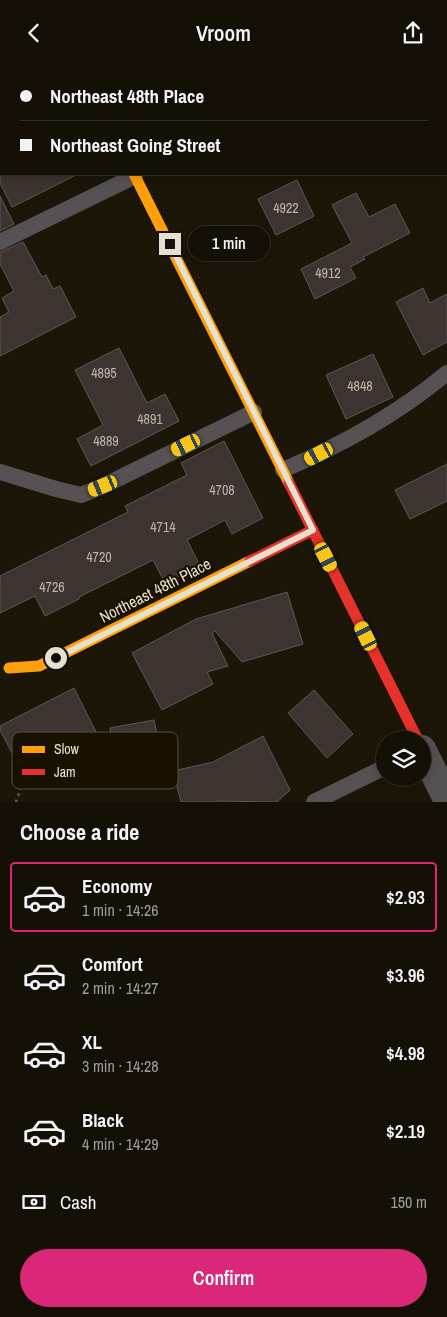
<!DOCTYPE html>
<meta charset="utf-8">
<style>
:root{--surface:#141006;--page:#211e14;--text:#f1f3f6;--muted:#9d9d9b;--line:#333028;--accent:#db2777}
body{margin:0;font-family:"Archivo Narrow",sans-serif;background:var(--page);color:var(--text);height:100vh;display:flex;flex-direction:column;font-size:19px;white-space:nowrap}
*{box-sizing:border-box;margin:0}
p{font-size:16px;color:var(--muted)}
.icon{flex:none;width:28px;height:28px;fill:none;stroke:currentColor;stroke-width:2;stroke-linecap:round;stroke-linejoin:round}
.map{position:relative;height:737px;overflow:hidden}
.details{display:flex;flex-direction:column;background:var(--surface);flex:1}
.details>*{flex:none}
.top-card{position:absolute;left:0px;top:0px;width:448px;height:110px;box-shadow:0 2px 12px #0003,0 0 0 1px var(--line);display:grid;align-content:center;height:110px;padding:0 20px;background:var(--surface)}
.controls{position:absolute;left:376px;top:666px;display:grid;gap:10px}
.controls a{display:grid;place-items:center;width:55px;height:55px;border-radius:50%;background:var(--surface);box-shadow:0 2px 12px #0003,0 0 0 1px var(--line);font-size:25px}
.end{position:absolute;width:22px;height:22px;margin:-11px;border:6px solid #e6e0ce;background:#111;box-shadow:0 0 0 2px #111}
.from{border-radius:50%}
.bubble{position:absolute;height:35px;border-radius:18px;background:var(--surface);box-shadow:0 2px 12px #0003,0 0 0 1px var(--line);font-size:16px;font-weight:600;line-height:35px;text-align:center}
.car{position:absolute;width:15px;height:30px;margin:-15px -8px;border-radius:6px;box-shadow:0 0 4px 1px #0007;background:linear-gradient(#f5c518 24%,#345 0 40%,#f5c518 0 76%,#345 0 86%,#f5c518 0)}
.top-card b{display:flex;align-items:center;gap:18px;height:48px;font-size:19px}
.top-card b+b{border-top:1px solid var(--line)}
.top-card i{width:12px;height:12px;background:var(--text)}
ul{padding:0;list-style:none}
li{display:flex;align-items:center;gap:15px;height:70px;margin:0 10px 8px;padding:0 10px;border:2px solid transparent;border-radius:5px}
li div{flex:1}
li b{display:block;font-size:19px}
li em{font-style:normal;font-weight:600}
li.selected{border-color:var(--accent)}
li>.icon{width:45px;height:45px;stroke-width:1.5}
h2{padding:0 20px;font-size:22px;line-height:60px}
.pay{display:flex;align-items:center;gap:12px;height:55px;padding:0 20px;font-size:19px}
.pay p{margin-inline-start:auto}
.button{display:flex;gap:10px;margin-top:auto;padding:10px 20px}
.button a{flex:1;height:58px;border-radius:30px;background:var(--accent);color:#fff;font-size:20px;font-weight:600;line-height:58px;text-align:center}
header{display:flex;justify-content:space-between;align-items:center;height:65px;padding:0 20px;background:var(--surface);font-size:22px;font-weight:600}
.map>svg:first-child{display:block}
</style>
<header><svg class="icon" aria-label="back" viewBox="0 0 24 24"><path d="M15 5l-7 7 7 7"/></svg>Vroom<svg class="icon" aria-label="share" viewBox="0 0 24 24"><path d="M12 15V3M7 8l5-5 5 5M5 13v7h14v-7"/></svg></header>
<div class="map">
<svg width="447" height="737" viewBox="0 0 447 737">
<rect width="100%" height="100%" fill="#1b1608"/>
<!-- building -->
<path fill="#3d3330" stroke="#605754" d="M0 109H78L12 142 0 118Z
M297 115 314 151 276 170 258 134Z
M356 128 369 152 395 139 410 168 363 192 365 194 350 202 356 213 315 234 301 204 352 178 332 140Z
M0 131 14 159 0 166Z
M23 177 42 212 46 210 53 224 60 221 76 252 0 291V252L9 247 2 233 14 226 0 199V187Z
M423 223 430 238 447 229V277L423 290 396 237Z
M119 283 147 338 165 329 179 356 91 401 77 374 103 360 75 305Z
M373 289 393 332 346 354 326 310Z
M224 376 263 453 232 469 225 455 187 475 200 501 165 518 153 495 79 532V534L45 551 35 531 0 548V511L128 447 125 441 187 410 181 398Z
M447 399V436L410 454 395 425Z
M287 527 303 579 242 597 215 566 212 568 228 601 207 607 213 619 162 645 132 588 196 554Z
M74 623 98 671 23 709 0 665V661Z
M314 625 353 669 327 693 288 648Z
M154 655 161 689 117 697 110 663Z
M263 671 290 725 277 737 217 736 218 737H181L173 706 213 697Z"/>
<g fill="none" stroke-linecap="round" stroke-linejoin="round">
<!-- path -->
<path stroke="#575350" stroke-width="3" stroke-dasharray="2.5 4" stroke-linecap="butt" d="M16 737 21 723 35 713 83 706 125 703"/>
<!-- lane -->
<path stroke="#565254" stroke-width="16" d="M0 43 1 42
M0 177 135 111
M283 405C342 380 398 349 447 308
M0 407 56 424 81 430 103 421 254 347
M314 737 385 702"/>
<!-- street -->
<path stroke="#565254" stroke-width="28" d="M80 0 81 1
M422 684 447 734"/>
<!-- slow -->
<path stroke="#ff9f0a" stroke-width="11" d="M134 109 289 418
M9 603 39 601 250 496"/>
<!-- jam -->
<path stroke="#e5322d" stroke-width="11" d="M289 418 418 675
M250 496 313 465"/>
</g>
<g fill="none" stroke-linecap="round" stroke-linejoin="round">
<!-- route -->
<path stroke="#e6e0ce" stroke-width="6" d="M56 593 313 465 170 179"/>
</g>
<g text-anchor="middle" stroke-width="4.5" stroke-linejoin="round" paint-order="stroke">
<!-- number labels -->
<g font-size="14" fill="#bcb5a6">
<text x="286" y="148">4922</text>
<text x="328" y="213">4912</text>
<text x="104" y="313">4895</text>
<text x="360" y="326">4848</text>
<text x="150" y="359">4891</text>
<text x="106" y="381">4889</text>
<text x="222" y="430">4708</text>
<text x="163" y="467">4714</text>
<text x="99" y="497">4720</text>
<text x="52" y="527">4726</text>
</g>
<!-- street labels -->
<g font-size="16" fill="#e6e0ce" stroke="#181100">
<text transform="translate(155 525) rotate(-27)" y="6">Northeast 48th Place</text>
</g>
</g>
<!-- legend -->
<rect x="12" y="667" width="166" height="57" rx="8" fill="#181100" stroke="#564f3e" stroke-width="1"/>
<rect x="22" y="681" width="23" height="7" fill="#ff9f0a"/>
<rect x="22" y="704" width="23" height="6" fill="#e5322d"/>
<g font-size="14" fill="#e6e0ce">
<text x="54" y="689">Slow</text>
<text x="54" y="712">Jam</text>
</g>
</svg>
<div class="controls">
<a><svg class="icon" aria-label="layers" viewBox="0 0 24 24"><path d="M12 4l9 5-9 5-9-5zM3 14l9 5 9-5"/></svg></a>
</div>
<i class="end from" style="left:56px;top:593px"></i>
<i class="end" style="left:170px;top:179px"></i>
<div class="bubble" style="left:188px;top:161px;width:82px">1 min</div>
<i class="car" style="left:186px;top:380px;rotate:244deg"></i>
<i class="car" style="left:319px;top:389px;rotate:242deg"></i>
<i class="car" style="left:103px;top:421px;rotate:248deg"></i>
<i class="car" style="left:326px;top:492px;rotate:153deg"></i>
<i class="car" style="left:366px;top:571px;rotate:334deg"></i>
<div class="top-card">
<b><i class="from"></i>Northeast 48th Place</b>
<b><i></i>Northeast Going Street</b>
</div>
</div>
<section class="details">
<h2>Choose a ride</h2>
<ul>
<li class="selected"><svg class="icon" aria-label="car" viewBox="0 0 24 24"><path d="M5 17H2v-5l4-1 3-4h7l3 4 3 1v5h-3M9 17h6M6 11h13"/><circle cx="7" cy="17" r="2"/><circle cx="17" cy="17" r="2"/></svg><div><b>Economy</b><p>1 min · 14:26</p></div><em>$2.93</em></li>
<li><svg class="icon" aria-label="car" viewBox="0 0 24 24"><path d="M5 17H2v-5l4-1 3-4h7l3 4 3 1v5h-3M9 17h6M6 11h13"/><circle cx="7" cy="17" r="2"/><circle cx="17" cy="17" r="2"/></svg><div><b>Comfort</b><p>2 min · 14:27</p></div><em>$3.96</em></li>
<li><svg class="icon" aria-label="car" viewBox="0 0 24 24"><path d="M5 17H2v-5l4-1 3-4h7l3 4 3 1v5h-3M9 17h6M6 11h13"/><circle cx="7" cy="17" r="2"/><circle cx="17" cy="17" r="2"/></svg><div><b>XL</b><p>3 min · 14:28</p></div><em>$4.98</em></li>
<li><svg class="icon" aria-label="car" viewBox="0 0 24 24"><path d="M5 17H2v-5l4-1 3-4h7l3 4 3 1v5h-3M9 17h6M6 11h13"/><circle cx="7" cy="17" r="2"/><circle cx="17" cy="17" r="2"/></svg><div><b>Black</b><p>4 min · 14:29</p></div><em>$2.19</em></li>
</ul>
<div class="pay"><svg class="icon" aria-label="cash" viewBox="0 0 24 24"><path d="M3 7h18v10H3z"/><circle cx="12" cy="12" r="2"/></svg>Cash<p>150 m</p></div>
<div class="button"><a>Confirm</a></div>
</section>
